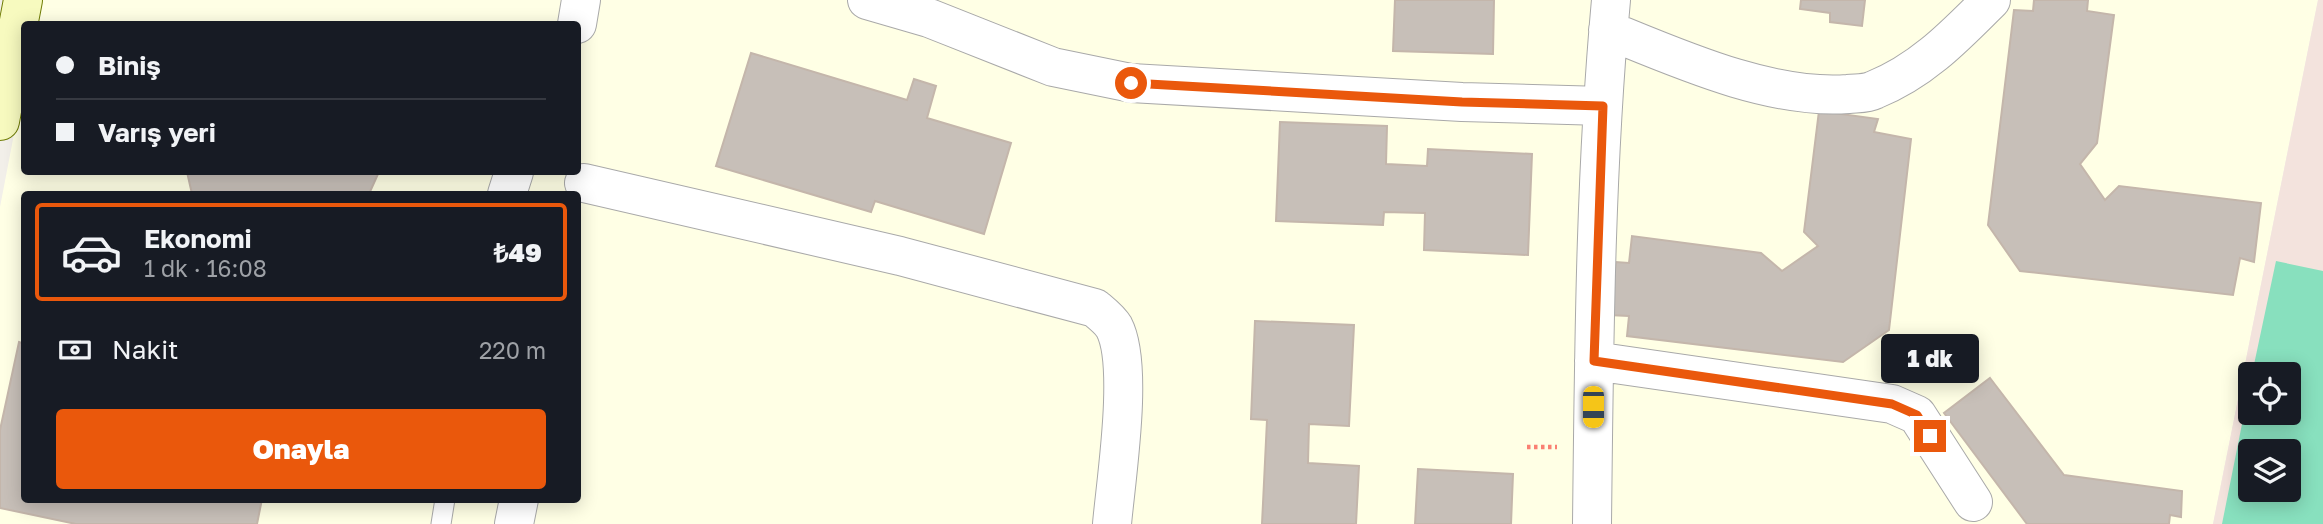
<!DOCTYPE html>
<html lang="tr">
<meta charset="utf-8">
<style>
:root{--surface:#171b24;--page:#242831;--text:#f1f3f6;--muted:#9ea1a6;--line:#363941;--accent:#ea580c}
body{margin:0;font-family:"Golos Text",sans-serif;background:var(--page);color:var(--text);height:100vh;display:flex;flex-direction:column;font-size:26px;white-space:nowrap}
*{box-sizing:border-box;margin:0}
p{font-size:23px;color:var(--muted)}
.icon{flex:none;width:38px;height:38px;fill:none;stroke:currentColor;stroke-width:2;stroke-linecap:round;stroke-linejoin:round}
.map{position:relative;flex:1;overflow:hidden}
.panel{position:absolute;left:21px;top:191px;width:560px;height:312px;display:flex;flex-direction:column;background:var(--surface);border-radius:7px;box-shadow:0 4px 18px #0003}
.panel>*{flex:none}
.guide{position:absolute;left:21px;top:21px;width:560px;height:154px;border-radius:7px;box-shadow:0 4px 18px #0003;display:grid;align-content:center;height:154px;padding:0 35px;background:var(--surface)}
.tools{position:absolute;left:2238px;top:362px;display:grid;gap:14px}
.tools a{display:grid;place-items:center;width:63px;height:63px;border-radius:7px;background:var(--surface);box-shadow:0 4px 18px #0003;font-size:35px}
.end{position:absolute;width:32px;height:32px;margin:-16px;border:9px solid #ea580c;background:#fff;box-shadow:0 0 0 4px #fff}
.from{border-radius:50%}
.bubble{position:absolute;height:49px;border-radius:7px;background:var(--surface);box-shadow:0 4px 18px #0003;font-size:23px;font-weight:800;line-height:49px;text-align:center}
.car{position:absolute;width:21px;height:42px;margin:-21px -10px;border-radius:9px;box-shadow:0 0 5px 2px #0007;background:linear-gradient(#f5c518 24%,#345 0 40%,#f5c518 0 76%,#345 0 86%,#f5c518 0)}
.guide b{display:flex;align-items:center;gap:24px;height:66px;font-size:26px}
.guide b+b{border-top:2px solid var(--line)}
.guide i{width:18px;height:18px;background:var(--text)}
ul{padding:12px 0 0;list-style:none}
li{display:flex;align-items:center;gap:21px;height:98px;margin:0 14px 10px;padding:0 21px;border:4px solid transparent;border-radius:7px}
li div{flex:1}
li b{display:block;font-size:26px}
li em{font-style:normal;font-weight:800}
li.active{border-color:var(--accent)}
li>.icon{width:63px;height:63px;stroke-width:1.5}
.pay{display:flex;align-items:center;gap:18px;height:77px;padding:0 35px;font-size:26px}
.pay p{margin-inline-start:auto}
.button{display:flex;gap:14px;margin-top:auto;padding:14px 35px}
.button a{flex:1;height:80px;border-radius:7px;background:var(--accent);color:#fff;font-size:28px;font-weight:800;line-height:80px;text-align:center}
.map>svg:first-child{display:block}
</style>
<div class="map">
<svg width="2323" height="524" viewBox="0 0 2323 524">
<rect width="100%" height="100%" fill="#f2efe9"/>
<!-- education -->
<path fill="#ffffe5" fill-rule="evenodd" d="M41 0H2318L2213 524H0V207L24 82V172H578V24H36ZM24 194H578V499H24Z"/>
<!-- military -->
<path fill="#f3e3dd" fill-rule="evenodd" d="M2318 0H2323V524H2213ZM2250 374H2289V413H2250ZM2250 452H2289V490H2250Z"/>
<!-- pitch -->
<path fill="#88e0be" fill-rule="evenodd" d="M2276 261 2323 271V524H2222L2250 384V413H2289V374H2252ZM2250 452H2289V490H2250Z"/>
<!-- building -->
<path fill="#c7bfb8" stroke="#c4b6ab" stroke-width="2" d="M1395 0H1494L1493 54 1393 51Z
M1801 0H1865L1862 26 1830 22V13L1800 9Z
M2034 0H2088L2087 11 2114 15 2097 143 2080 164 2105 200 2119 186 2261 203 2254 262 2240 258 2233 295 2020 271 1988 225 2014 10 2033 11Z
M209 22 337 24H209Z
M751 53 907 100 914 79 936 86 927 118 1011 143 984 234 875 201 871 212 716 166Z
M1819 111 1878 119 1874 132 1911 139 1889 330 1843 362 1627 336 1629 316 1609 315 1616 262 1629 263 1632 236 1761 253 1782 271 1818 246 1804 232Z
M1280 122 1387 126 1386 164 1427 166 1428 149 1532 154 1528 255 1424 250 1425 213 1384 212 1383 225 1276 221Z
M187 172H378V174L369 194H192Z
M1255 321 1354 325 1349 426 1309 424 1308 463 1359 466 1356 524H1262L1267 420 1251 419Z
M19 342 24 344V499H262L257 524H76L0 508V430Z
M1990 378 2064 475 2182 491 2181 517 2170 515 2169 524H2027L1944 413Z
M1418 469 1513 474 1511 524H1415Z"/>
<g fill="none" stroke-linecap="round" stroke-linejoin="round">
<defs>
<path id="lane" d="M441 524 445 499"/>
<path id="street" d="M867 0 929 18 1053 67 1131 83 1462 102 1603 106
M577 24 581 0
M1608 30C1679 59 1771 100 1848 94 1857 93 1866 94 1874 90 1922 71 1956 35 1991 0
M584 183 900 256 1095 308C1101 313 1110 320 1114 327 1134 365 1116 479 1112 524
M507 194 514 172
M1594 361 1892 404 1917 415 1973 502
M514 524 519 499
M1592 524C1594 350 1595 174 1611 0"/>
<path id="secondary" d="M0 121 23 0"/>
</defs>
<!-- lane casing -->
<use href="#lane" stroke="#a9a9a9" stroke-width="21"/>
<!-- street casing -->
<use href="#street" stroke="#a9a9a9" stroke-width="40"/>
<!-- secondary casing -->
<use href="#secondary" stroke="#707d05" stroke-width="40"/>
<!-- path -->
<path stroke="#fa8072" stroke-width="4.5" stroke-dasharray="3.5 3.5" stroke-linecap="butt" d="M1527 447H1557"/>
<!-- lane -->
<use href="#lane" stroke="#fff" stroke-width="19"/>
<!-- street -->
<use href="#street" stroke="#fff" stroke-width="38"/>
<!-- secondary -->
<use href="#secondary" stroke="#f7fabf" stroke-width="38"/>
</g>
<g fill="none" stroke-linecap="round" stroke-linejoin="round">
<!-- route -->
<path stroke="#ea580c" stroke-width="9" d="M1131 83 1462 102 1603 106 1594 361 1892 404 1917 415 1930 436"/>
</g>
</svg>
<div class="tools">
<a><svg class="icon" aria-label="locate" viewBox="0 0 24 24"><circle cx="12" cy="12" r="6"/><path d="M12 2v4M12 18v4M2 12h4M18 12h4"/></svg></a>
<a><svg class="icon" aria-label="layers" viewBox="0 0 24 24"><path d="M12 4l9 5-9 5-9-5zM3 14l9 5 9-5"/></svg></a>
</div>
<i class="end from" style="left:1131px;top:83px"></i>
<i class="end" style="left:1930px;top:436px"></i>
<div class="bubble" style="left:1881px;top:334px;width:98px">1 dk</div>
<i class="car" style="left:1593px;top:407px;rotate:180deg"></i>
<div class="guide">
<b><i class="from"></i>Biniş</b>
<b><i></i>Varış yeri</b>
</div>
<section class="panel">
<ul>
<li class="active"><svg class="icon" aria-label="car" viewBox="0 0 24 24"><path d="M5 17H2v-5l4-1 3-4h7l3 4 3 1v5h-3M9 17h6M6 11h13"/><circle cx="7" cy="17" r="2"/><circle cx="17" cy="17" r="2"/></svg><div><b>Ekonomi</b><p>1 dk · 16:08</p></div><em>₺49</em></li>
</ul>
<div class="pay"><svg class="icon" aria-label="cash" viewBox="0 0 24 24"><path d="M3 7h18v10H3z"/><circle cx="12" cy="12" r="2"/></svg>Nakit<p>220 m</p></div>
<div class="button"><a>Onayla</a></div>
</section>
</div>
